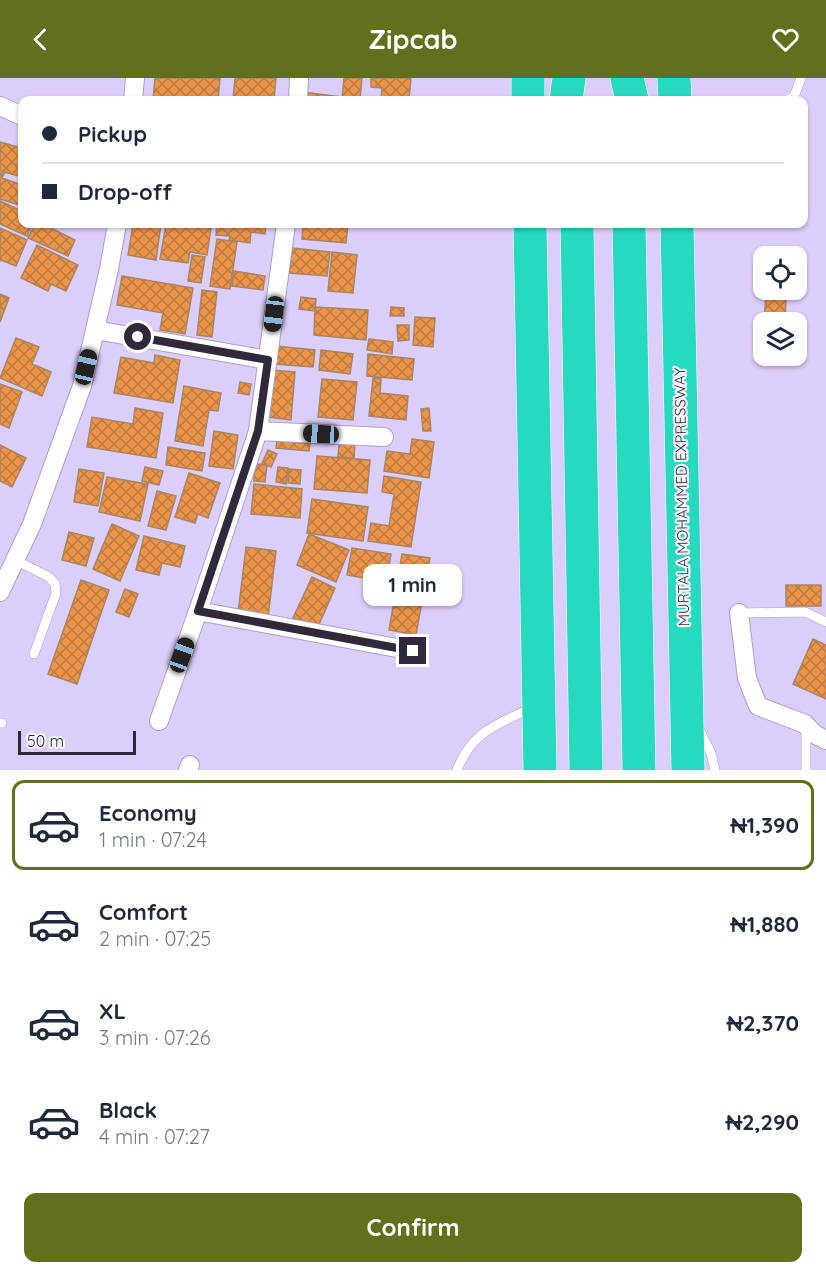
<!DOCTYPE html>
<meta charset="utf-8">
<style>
:root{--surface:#fff;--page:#f6f6f7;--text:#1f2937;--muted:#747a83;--line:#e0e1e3;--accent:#60701c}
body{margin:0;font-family:Quicksand,sans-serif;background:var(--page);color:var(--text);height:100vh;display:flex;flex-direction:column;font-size:22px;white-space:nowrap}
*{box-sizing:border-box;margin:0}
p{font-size:20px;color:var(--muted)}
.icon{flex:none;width:33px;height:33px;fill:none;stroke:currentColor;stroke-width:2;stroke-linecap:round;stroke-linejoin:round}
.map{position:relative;height:692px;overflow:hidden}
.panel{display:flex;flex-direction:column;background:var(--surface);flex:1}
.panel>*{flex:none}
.banner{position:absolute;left:18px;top:18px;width:790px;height:132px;border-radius:12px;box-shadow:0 2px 4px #0004;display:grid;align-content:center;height:132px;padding:0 24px;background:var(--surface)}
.tools{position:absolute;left:753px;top:168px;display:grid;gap:12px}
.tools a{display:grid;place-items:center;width:54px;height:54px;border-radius:12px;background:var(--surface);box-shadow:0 2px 4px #0004;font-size:30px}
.scale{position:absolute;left:18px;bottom:15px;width:118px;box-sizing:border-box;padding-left:6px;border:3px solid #2f293a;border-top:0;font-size:16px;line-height:21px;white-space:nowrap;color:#2f293a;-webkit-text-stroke:4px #f8f6ff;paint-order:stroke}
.end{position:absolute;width:27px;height:27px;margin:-14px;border:8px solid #2f293a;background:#fff;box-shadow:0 0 0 3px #fff}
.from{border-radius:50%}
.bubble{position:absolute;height:42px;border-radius:12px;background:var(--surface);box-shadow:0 2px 4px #0004;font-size:20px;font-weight:800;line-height:42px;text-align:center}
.car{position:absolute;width:18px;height:36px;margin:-18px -9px;border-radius:8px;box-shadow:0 0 4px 2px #0007;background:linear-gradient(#222 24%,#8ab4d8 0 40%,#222 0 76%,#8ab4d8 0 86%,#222 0)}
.banner b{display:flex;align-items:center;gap:21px;height:57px;font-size:22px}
.banner b+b{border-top:2px solid var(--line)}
.banner i{width:15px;height:15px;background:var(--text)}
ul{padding:10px 0 0;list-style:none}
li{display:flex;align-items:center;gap:18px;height:90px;margin:0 12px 9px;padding:0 12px;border:3px solid transparent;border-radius:12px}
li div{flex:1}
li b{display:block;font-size:22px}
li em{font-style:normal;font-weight:800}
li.current{border-color:var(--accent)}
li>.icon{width:54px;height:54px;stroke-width:1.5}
.cta{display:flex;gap:12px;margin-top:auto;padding:12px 24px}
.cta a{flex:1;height:69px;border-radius:12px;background:var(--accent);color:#fff;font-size:24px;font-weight:800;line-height:69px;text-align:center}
header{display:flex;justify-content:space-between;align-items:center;height:78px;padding:0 24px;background:var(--accent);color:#fff;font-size:27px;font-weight:800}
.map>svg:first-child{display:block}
</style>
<header><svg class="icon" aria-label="back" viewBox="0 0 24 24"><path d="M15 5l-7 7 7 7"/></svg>Zipcab<svg class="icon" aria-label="heart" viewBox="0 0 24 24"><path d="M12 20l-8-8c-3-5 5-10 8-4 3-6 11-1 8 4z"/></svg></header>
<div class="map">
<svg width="826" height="692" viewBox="0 0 826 692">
<defs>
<pattern id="building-cross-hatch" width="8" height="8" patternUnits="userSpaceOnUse" patternTransform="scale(1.5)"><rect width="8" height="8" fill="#ea954a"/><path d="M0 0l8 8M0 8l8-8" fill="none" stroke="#be7a3f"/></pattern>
</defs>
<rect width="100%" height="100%" fill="#dccefa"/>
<!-- building -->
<path fill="url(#building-cross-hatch)" stroke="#a98568" stroke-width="1.5" d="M155 0H220L218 22H153Z
M235 0H276L274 22H233Z
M344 0H362L360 22H342Z
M371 0H411L409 22H381L382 10 371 9Z
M303 14 341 19V22H302Z
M0 64 22 70V99L0 93Z
M0 95 4 96 2 100 22 107V128L0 121Z
M0 123 22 133V146H32L27 158 0 146Z
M35 146H50L49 149 75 162 68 178 28 160Z
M133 146H161L156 182 128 177Z
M166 146 211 150 207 177 190 174 188 185 160 181Z
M217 146H266L265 156 251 154 250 165 229 162 230 158 216 157Z
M303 146H348L346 165 302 161Z
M0 150 27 162 16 188 1 182 0 183Z
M217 161 237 164 230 211 210 208Z
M37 167 78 187 66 213 51 206 48 213 21 200Z
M292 170 330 174 327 198 289 195Z
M332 174 357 177 353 215 328 213Z
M192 177 205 179 201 205 188 203Z
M234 193 265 198 263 212 232 208Z
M122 198 193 210 185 256 160 252 163 235 117 227Z
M202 212 217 214 212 259 197 257Z
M0 216 9 220 0 244Z
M766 217 786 218 785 244 764 242Z
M301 219 316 221 315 233 299 231Z
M315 229 368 232 366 262 314 257Z
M391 229 404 230V238H390Z
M415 239 435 240 433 269 413 267Z
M397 247H409V262L398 263Z
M16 260 39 269 32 286 51 294 42 318 0 300Z
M369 261 393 264 392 276 367 272Z
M276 268 315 272 313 289 274 286Z
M321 272 353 276 350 296 319 292Z
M368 276 414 281 412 302 367 298Z
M155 277 180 282 173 325 114 315 121 279 154 285Z
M271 292 295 294 291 342 267 339Z
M373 300 381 301 380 315 408 318 406 342 369 338Z
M322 301 357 304 353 342 318 339Z
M240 304 251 306 249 317 238 315Z
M0 306 22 314 9 350 0 346Z
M184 308 221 315 218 333 209 332 203 368 175 363Z
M135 330 163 335 156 380 87 369 92 339 133 346Z
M429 330 431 353H423L421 331Z
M214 353 238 357 233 391 209 388Z
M412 361 434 364 429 400 384 393 387 373 410 376Z
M277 362 310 366 309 373 276 370Z
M339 364 355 365 354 380 338 379Z
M0 367 26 380 12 409 0 403Z
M168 369 205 375 202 393 166 387Z
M268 372 277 376 271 389 262 385Z
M317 378 370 382 367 415 314 411Z
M255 386 267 387 265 404 254 403Z
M145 389 163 393 159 407 142 403Z
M278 389 288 390 286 406 276 404Z
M79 391 104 395 98 428 74 424Z
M289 391 301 392 300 406 288 405Z
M189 395 220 405 208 440 198 436 195 445 175 439Z
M384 398 421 404 411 469 368 463 371 445 389 448 394 416 382 414Z
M107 399 148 406 140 443 99 434Z
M254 406 302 411 300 440 251 436Z
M157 413 176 418 166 452 148 448Z
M312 421 368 429 363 463 307 455Z
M112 446 139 458 120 503 93 491Z
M69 454 94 460 86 488 62 482Z
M309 456 349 472 336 504 297 487Z
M144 458 185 468 180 489 162 485 159 497 136 492Z
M246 469 276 473 268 539 238 535Z
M352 470 391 476 386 504 347 497Z
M402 476 430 480 416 557 389 552Z
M312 499 335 510 317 551 293 540Z
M81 502 109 512 77 606 48 596Z
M786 507H821V528H786Z
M125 511 138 516 129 539 116 534Z
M813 561 826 567V621L793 606Z"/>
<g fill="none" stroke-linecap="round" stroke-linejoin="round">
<defs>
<path id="lane" d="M787 22 794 19 801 0
M15 482 49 499 55 506 56 515 34 576
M739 535 805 534 826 544
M0 645H2
M698 649 711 675 715 692
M806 649V692
M457 692C472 653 499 645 534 629"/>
<path id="street" d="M133 22 135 0
M298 22 299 0
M0 28 22 38
M95 252 268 282
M258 353 384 359
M0 514 32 446 82 308 109 191 117 146
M198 533 413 573
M739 535 747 600 758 628 805 646 814 656 826 662
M159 643 198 533 258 353 286 146
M188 692 190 687"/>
<path id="highway" d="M528 0V22
M627 0 632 22
M674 0 675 22
M566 22 569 0
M530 146 540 692
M577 146 586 692
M629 146 639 692
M677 146 688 692"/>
</defs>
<!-- lane casing -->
<use href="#lane" stroke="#ac9fc9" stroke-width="10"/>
<!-- street casing -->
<use href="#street" stroke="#ac9fc9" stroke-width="20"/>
<!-- highway casing -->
<use href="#highway" stroke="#fff" stroke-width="34"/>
<!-- lane -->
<use href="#lane" stroke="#fff" stroke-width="9"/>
<!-- street -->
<use href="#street" stroke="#fff" stroke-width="18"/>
<!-- highway -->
<use href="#highway" stroke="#26d9bf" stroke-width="33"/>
</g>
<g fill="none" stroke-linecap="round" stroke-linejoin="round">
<!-- route -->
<path stroke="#2f293a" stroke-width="8" d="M138 259 268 282 258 353 198 533 413 573"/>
</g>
<g text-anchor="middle" stroke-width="4.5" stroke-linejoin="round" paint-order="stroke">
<!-- street labels -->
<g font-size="15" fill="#2f293a" stroke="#f8f6ff">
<text transform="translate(682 419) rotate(-91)" y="5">MURTALA MOHAMMED EXPRESSWAY</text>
</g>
</g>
</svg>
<div class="tools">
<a><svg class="icon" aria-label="locate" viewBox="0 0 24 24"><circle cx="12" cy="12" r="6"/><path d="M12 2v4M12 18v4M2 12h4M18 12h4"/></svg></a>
<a><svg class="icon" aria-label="layers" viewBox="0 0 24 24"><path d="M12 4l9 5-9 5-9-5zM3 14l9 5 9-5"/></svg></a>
</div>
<div class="scale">50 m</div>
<i class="end from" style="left:138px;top:259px"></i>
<i class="end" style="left:413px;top:573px"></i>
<div class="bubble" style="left:363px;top:486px;width:99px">1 min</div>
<i class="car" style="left:274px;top:236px;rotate:187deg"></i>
<i class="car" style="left:86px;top:289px;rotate:13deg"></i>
<i class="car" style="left:321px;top:356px;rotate:273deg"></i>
<i class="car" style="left:182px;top:577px;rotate:20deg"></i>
<div class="banner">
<b><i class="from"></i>Pickup</b>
<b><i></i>Drop-off</b>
</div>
</div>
<section class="panel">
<ul>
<li class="current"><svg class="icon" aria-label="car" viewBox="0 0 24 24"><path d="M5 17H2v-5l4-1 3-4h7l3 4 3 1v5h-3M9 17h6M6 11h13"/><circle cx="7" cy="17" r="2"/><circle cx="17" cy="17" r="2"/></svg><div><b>Economy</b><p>1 min · 07:24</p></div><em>₦1,390</em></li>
<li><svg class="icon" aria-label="car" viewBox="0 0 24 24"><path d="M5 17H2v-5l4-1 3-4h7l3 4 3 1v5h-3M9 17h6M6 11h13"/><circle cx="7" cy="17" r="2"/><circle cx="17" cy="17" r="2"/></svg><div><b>Comfort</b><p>2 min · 07:25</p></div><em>₦1,880</em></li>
<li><svg class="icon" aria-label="car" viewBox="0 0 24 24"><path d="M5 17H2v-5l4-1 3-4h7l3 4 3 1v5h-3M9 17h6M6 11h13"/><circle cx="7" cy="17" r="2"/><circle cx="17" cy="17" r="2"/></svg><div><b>XL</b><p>3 min · 07:26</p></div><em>₦2,370</em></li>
<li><svg class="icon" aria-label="car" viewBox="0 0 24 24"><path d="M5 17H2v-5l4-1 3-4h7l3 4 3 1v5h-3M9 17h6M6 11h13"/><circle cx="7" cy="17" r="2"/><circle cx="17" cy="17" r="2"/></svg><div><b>Black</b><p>4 min · 07:27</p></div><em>₦2,290</em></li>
</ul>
<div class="cta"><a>Confirm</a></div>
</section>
